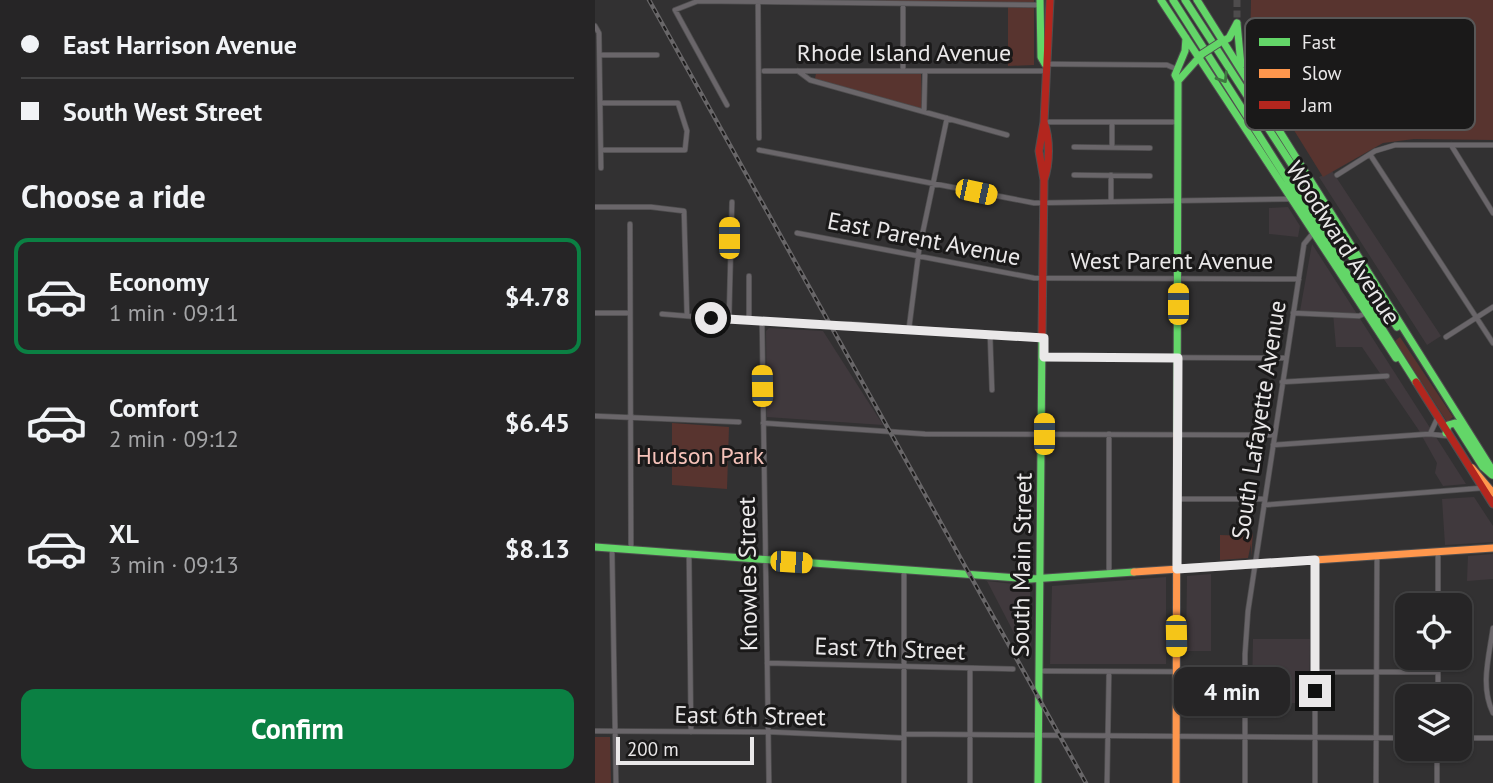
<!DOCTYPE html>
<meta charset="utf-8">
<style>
:root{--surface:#262526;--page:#323132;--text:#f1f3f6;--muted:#a4a5a7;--line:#424243;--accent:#0b8043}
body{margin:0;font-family:"PT Sans",sans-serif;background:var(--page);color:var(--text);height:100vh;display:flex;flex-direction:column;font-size:26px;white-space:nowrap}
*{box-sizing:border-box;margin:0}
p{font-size:23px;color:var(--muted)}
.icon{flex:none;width:38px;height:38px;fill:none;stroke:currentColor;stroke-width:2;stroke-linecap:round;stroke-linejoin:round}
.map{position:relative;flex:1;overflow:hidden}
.side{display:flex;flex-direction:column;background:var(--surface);width:595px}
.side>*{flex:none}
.guide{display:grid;align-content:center;height:154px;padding:0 21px;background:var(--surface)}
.fabs{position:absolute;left:800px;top:593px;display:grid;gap:14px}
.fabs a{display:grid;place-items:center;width:77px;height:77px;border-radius:14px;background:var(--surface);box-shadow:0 2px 5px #0004,0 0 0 2px var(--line);font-size:35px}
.scale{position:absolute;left:21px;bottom:18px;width:138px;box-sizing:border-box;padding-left:7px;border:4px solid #eae8e9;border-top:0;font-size:19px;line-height:24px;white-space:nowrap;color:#eae8e9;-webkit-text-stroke:5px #1a1919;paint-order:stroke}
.end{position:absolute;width:32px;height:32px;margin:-16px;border:9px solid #eae8e9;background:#111;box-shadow:0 0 0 4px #111}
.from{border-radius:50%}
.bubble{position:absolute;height:49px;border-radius:14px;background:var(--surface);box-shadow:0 2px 5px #0004,0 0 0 2px var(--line);font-size:23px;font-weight:600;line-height:49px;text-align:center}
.car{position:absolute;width:21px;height:42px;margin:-21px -10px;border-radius:9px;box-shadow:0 0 5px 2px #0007;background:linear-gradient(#f5c518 24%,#345 0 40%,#f5c518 0 76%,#345 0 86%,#f5c518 0)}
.guide b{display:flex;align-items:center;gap:24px;height:66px;font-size:26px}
.guide b+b{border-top:2px solid var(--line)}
.guide i{width:18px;height:18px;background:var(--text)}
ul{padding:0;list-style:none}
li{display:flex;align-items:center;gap:21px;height:116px;margin:0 14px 10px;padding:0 7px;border:4px solid transparent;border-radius:14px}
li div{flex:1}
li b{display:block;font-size:26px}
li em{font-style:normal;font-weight:600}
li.selected{border-color:var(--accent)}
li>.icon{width:63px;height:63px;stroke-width:1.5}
h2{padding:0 21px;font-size:32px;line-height:84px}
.cta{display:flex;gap:14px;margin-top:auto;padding:14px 21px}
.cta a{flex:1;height:80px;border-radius:14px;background:var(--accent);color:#fff;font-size:28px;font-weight:600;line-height:80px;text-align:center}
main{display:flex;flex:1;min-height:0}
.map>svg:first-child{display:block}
</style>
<main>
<section class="side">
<div class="guide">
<b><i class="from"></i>East Harrison Avenue</b>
<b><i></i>South West Street</b>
</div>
<h2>Choose a ride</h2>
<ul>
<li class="selected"><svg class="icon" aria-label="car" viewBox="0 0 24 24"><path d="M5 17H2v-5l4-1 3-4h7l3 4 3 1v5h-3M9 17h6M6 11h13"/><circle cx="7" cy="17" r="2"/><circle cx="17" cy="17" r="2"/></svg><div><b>Economy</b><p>1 min · 09:11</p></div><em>$4.78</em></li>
<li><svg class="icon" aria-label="car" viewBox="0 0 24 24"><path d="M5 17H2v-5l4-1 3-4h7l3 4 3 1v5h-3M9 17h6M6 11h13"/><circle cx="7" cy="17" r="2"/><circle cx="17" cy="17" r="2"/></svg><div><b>Comfort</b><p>2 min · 09:12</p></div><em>$6.45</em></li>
<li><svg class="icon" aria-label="car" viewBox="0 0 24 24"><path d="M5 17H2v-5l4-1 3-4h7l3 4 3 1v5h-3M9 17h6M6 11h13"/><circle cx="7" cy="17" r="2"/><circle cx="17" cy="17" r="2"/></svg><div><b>XL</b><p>3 min · 09:13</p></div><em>$8.13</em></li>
</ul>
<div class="cta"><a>Confirm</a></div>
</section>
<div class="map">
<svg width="898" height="783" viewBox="0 0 898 783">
<rect width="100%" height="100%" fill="#323132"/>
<!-- built -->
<path fill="#40393d" d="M737 171 846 336 832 345 724 177Z
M693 207 705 226 703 237 674 234V208Z
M717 244 789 356 871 484 848 486 840 473 842 463 823 429 767 347H741L738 313 705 311Z
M174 328 228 331 288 425 172 417 171 331Z
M879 497 898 526V542L850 545 847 499Z
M898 554V579L872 581 873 556Z
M616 574V651H591L592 576Z
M571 577V664H455L457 586Z
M392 581 435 586 436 659 432 658Z
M658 639H715L714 703H685L682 691H657Z"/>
<!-- green -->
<path fill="#58342f" d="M166 0H439V65L413 66V2Z
M656 0H898V140L819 139 788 143 728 177 697 127 704 117C692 99 680 96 669 82 652 61 656 25 656 0Z
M221 73 326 74 327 109 220 79Z
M805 337 858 417 852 422 800 341Z
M77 423 134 427 132 489 77 485Z
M658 532 656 557V544L653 558 625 560V535L657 536Z
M0 737H15L16 783H0Z"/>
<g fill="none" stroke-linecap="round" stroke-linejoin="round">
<!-- primary-tunnel -->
<path stroke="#4e4c4d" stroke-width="7" stroke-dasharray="7 3.5" stroke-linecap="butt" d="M642 0V23"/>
<defs>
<path id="street" d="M163 2 164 138
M308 5V71
M0 26 4 33 6 168
M5 55H62
M450 64 572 65 581 69
M169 71H450
M203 71 215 80 412 135
M5 103H83L92 131 90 150H6
M132 105 80 10 103 1 445 5
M329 112 330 71
M449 122H582
M856 145 898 213
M479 147 555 148
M517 147V123
M164 150 439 203 696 199
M776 156 898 343
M479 175 555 176
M516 175V201
M742 175 780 151 800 145H898
M0 207H56L89 211 92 316
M35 224 36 550
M202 233 439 278 704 279
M0 313H35
M698 313 764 316 771 313
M67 314 217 326 256 324 448 338
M134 319 137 202
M154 321V276
M167 322 174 783
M314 328 324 250 352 118
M395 334 397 390
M851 337 898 307
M449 357 691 358
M687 382 792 376
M0 416 144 422
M168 423 330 434 679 435
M514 434V574
M835 434 842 419
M678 445 834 434 853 436
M582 499H669
M669 505 887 488
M17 548 21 783
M843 552V606
M94 554 96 732
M720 560V783
M309 571V783
M898 628C894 657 885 686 898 713
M172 663 418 669
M444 671 649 672
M720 672H843
M843 696V658
M0 731 178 732 309 738
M309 734 812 738
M864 738H898
M375 783V668
M512 783 514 672
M650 783V654L653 611 709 244 718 233
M781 783 782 556
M842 783V749"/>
<path id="fast" d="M445 0 446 57 450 64
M566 0 801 358
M578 0 821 382
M590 0 802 327
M602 0 898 471
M642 23 646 65
M628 41 634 38 642 23
M583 81 607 54
M851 433 853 425 860 423 888 467 897 475
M582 434 583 81 580 75 590 51 591 38
M0 547 436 579 539 572
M443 783 447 335"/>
<path id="slow" d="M877 468 898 493
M539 572 898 548
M581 783 582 434"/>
<path id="jam" d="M449 180C455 163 455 139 449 122L455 0
M447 335 449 180 444 151 449 122
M821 382 898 504"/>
</defs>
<!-- street casing -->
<use href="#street" stroke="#4f4e4f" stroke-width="6"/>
<!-- fast casing -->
<use href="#fast" stroke="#4f4e4f" stroke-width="9"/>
<!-- slow casing -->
<use href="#slow" stroke="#4f4e4f" stroke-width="9"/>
<!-- jam casing -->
<use href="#jam" stroke="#4f4e4f" stroke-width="9"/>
<!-- street -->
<use href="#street" stroke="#6a666a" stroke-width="4.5"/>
<!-- fast -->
<use href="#fast" stroke="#63d668" stroke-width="7"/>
<!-- slow -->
<use href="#slow" stroke="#ff974d" stroke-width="7"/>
<!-- jam -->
<use href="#jam" stroke="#b3261e" stroke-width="7"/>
<defs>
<path id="rail" d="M54 0 491 783"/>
</defs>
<!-- rail casing -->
<use href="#rail" stroke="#686668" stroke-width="4.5"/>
<!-- rail -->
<use href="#rail" stroke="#1a1919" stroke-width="2" stroke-dasharray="5" stroke-linecap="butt"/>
<defs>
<path id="fast-bridge" d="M607 54 624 43"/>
</defs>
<!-- fast-bridge casing -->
<use href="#fast-bridge" stroke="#4f4e4f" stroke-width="9" stroke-linecap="butt"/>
<!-- fast-bridge -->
<use href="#fast-bridge" stroke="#63d668" stroke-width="7"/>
</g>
<!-- one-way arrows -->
<defs><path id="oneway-chevron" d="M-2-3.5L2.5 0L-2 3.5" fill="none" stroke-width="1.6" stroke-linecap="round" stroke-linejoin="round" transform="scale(1.75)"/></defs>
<use stroke="#3e7840" href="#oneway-chevron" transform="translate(628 78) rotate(57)"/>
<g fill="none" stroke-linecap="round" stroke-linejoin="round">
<!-- route -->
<path stroke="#eae8e9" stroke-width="9" d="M116 318 449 338V357L583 358 582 569 720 560V691"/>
</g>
<g text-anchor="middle" stroke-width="6" stroke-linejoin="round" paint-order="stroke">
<!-- street labels -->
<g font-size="24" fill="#eae8e9" stroke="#1a1919">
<text x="309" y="61">Rhode Island Avenue</text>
<text transform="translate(329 239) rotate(11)" y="8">East Parent Avenue</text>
<text transform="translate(748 243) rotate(57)" y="8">Woodward Avenue</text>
<text x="577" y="269">West Parent Avenue</text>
<text transform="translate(664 420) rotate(-81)" y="8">South Lafayette Avenue</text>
<text transform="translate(427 565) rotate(-89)" y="8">South Main Street</text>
<text transform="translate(153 574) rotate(-91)" y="8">Knowles Street</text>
<text transform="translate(295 649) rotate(2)" y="8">East 7th Street</text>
<text transform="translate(155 716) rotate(1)" y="8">East 6th Street</text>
</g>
<!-- park labels -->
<g font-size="24" fill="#f5c2b9" stroke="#1a1919">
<text x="105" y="464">Hudson Park</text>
</g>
</g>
<!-- legend -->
<rect x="650" y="18" width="230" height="112" rx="10" fill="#1a1919" stroke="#585757" stroke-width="2"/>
<rect x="664" y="38" width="31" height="8" fill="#63d668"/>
<rect x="664" y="69" width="31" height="9" fill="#ff974d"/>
<rect x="664" y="101" width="31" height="8" fill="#b3261e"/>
<g font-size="19" fill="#eae8e9">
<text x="707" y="49">Fast</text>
<text x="707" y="80">Slow</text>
<text x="707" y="112">Jam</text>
</g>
</svg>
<div class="fabs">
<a><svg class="icon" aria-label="locate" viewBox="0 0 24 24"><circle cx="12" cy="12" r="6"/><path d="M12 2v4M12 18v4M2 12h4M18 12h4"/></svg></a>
<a><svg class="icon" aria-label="layers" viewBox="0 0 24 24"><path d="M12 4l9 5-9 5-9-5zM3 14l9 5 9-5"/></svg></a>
</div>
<div class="scale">200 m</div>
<i class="end from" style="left:116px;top:318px"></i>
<i class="end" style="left:720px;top:691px"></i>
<div class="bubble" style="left:579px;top:667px;width:116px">4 min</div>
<i class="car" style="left:381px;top:192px;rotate:102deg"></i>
<i class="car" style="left:134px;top:238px;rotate:0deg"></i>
<i class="car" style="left:583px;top:304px;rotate:0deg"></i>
<i class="car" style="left:167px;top:386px;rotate:359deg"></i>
<i class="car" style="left:449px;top:434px;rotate:0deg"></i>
<i class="car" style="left:196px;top:562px;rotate:94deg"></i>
<i class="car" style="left:581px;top:636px;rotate:179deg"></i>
</div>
</main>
